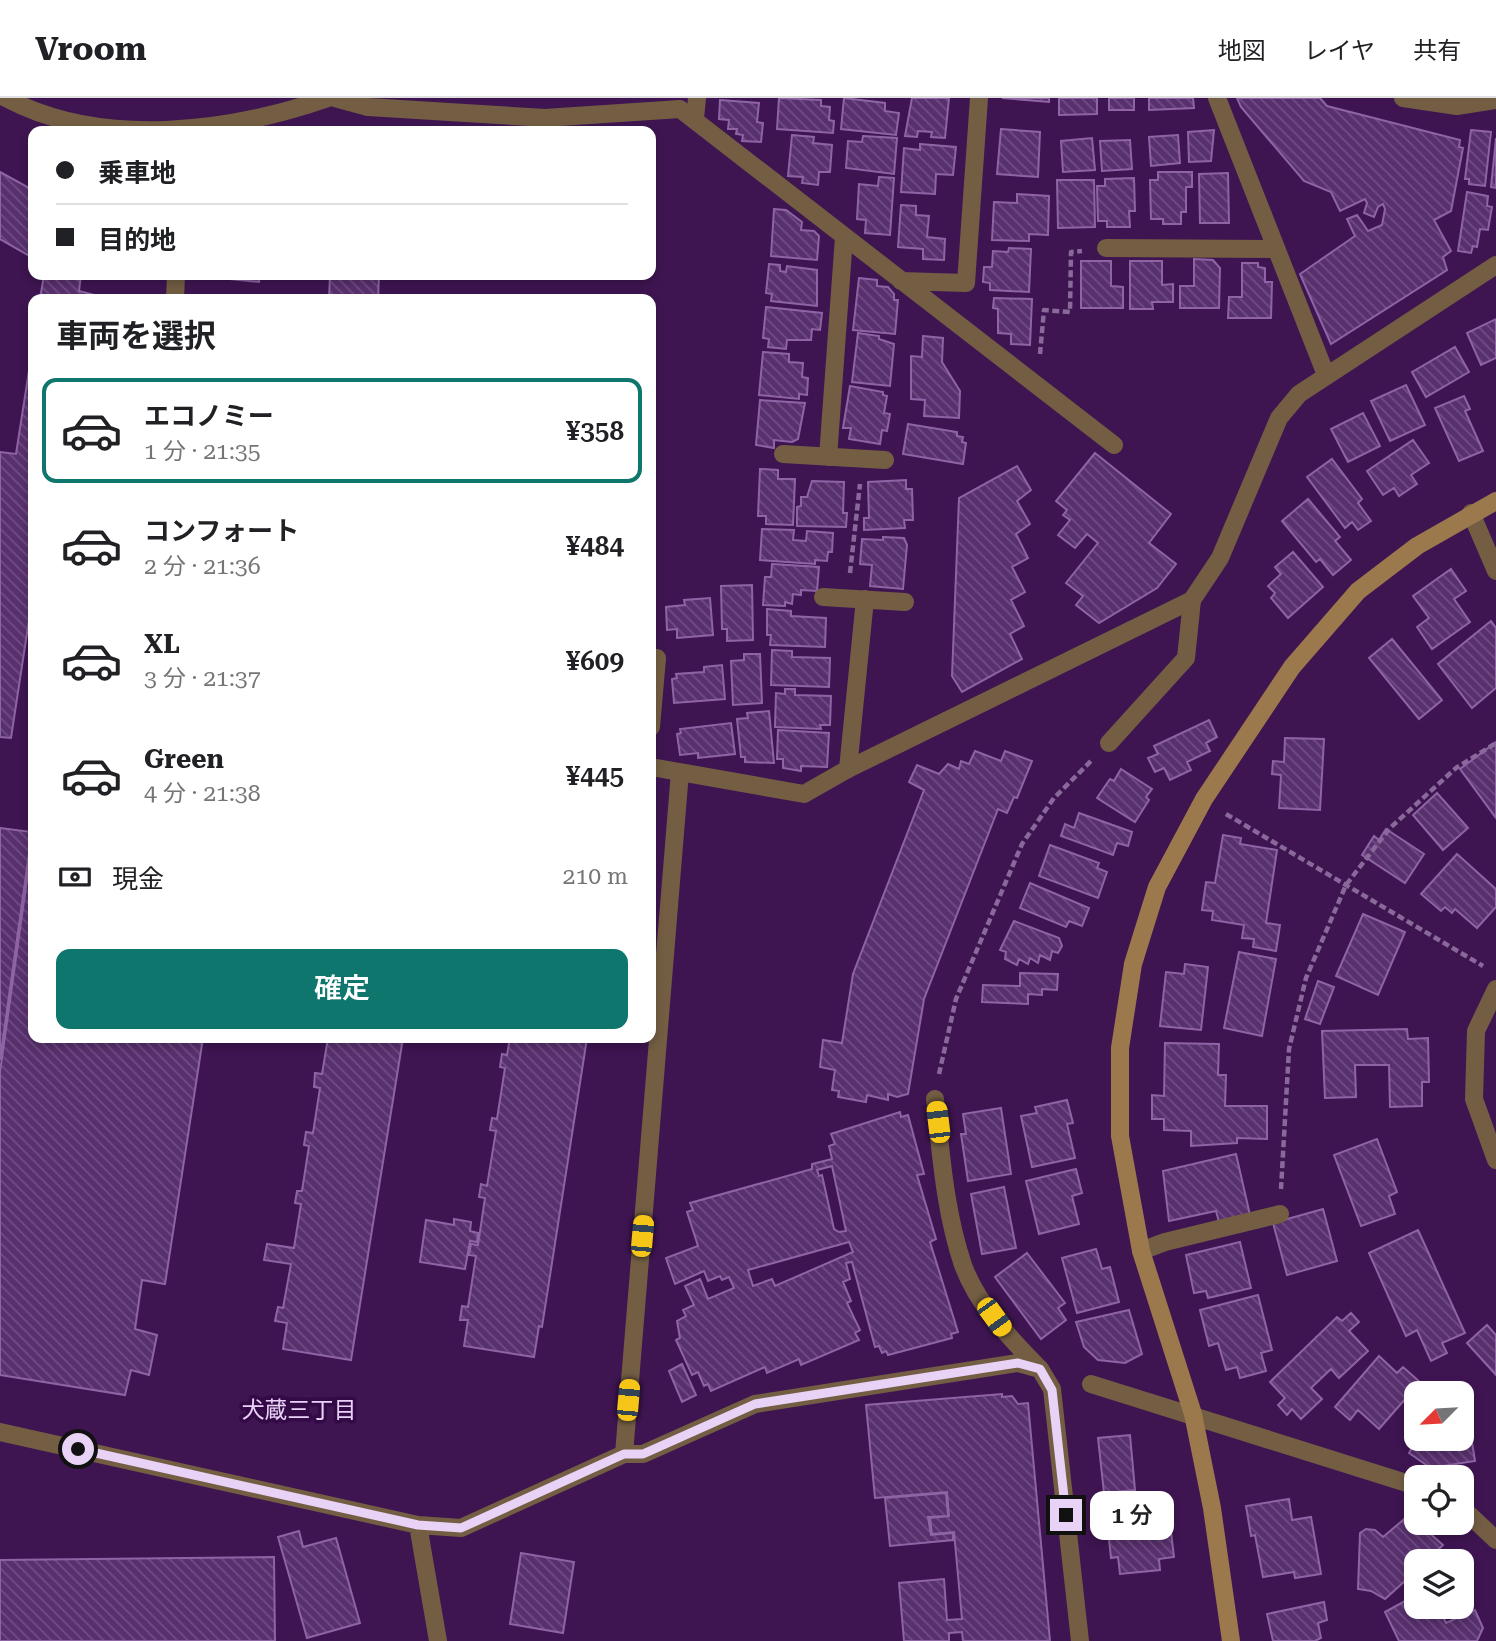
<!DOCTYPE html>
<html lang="ja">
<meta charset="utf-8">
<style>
:root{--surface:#fff;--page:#f2f2f2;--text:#202124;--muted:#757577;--line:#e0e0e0;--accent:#0f766e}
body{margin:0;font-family:"Roboto Serif","Noto Sans JP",serif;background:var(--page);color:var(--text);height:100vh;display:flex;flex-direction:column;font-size:26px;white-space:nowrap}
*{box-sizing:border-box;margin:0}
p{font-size:23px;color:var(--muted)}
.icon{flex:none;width:38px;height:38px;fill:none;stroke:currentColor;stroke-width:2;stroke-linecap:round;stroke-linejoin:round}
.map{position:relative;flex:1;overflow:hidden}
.details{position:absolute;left:28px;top:196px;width:628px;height:749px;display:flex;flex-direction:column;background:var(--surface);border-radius:14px;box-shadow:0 4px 10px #0003}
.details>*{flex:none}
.guide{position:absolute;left:28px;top:28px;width:628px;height:154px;border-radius:14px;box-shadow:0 4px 10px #0003;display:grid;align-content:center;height:154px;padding:0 28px;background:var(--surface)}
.needle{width:46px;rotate:246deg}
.buttons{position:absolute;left:1404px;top:1283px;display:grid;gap:14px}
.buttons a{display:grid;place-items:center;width:70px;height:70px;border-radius:14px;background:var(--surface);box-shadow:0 4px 10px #0003;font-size:35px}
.end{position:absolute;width:32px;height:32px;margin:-16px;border:9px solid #e8d2f6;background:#111;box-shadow:0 0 0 4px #111}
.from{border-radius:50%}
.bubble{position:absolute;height:49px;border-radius:14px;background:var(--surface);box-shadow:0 4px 10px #0003;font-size:23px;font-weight:600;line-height:49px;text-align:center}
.car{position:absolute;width:21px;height:42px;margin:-21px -10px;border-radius:9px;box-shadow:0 0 5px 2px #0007;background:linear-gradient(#f5c518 24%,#345 0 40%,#f5c518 0 76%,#345 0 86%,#f5c518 0)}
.guide b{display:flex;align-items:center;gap:24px;height:66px;font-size:26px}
.guide b+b{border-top:2px solid var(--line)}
.guide i{width:18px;height:18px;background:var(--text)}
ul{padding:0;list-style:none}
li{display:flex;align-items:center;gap:21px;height:105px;margin:0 14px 10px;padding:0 14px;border:4px solid transparent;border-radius:14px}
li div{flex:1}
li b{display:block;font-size:26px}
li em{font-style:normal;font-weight:600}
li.on{border-color:var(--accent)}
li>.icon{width:63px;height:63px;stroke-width:1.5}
h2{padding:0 28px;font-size:32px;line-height:84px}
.pay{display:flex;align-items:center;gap:18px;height:77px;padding:0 28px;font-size:26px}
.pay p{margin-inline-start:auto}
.cta{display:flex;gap:14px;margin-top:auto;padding:14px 28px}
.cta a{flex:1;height:80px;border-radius:14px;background:var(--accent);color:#fff;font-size:28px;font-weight:600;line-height:80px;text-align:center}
header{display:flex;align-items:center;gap:42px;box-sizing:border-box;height:98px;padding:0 35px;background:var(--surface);border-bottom:2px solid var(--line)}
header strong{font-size:33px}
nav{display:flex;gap:38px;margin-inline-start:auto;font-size:24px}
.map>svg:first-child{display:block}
</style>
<header>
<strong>Vroom</strong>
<nav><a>地図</a><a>レイヤ</a><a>共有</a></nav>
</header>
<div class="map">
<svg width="1496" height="1543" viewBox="0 0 1496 1543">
<defs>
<pattern id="building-back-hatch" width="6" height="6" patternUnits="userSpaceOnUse" patternTransform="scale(1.75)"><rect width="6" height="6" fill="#58306e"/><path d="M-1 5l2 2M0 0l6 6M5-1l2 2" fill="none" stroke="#704d83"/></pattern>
</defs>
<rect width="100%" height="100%" fill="#3e1551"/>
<!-- building -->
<path fill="url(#building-back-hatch)" stroke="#8e64a5" stroke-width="2" fill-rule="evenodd" d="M779 0 821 2V8L830 9 829 22 834 23 833 35 777 31Z
M844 0 885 5V13L899 15 896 37 841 31Z
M912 0H949L945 40 931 39 932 34 918 33 917 39 905 38Z
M1002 0H1049V4Z
M1059 0H1097V16L1059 17Z
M1109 0H1134V12H1109Z
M1149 0H1193L1194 10 1149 12Z
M1237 0H1320L1327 8 1460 42 1459 49 1463 50 1451 113 1434 122 1451 153 1443 159 1447 172 1331 246 1300 176 1355 138 1347 121 1357 117 1368 133 1382 127 1385 111 1383 106 1378 109 1374 119 1364 115 1367 105 1365 101 1340 113 1331 94 1304 83 1241 9Z
M720 2 759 5 757 24 763 25 761 44 742 43 743 37 736 36 737 31H728L729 22 719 21Z
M594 29 622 30V33H594Z
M568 30 585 31V33H568Z
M1001 31 1040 34 1038 79 997 76Z
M1214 32 1211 63 1189 64 1188 34Z
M1471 32 1491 34 1485 88 1469 86V81H1465Z
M792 37 814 39 813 45 832 47 830 74H819L818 87 802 85 803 79 788 78Z
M1178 37 1180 65 1151 68 1149 39Z
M863 38 897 40 894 76 846 70 848 43 862 44Z
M1092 40 1095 72 1063 74 1061 43Z
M1496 40V90L1491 89Z
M1130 42 1132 71 1102 73 1100 43Z
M920 46 956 49 953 77 936 76 935 96 901 94 904 50 920 52Z
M0 74 33 92V160L0 141Z
M1158 74H1192V89H1186V114H1181V126H1163V121H1151L1150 82H1158Z
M1228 75 1229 125H1200L1199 76Z
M879 79 894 80 890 137 865 135 866 122 857 121 859 86 878 88Z
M1134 80 1135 113H1129L1130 129H1107V123H1098L1097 88H1105V81Z
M1057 82H1094L1095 129 1058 130Z
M1467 94 1488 98 1487 108 1492 109 1488 132 1480 131 1477 149 1473 148 1471 155 1458 153Z
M1017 96 1049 98 1048 137 1029 136V143L992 142 994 104 1017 105Z
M901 107 916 108V117L929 118 927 139 945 141 944 162 923 161V151L898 149Z
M774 111 786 112 802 124 801 132 814 133 819 138 817 162 771 158Z
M1009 150 1031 151 1029 194 990 192V185L983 184 984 169H992L993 153 1008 154Z
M1194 161 1213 162 1220 170 1219 210H1180V188H1194Z
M1081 163H1111V188L1123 189V210H1081Z
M1130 163H1162V187L1173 186V204H1152L1153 211H1130Z
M1242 165H1258V169L1265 170V184H1272L1271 220H1228L1229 199H1242Z
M769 166 780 167V173L786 174 787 168 817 172V208L771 203 772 196 766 195Z
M44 177H81L79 193 98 198 97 201H40Z
M191 177H260L259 184Z
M330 177H379L378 201H329Z
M859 180 877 182V188L888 189 894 196V202H898L895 236 853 232Z
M545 197 563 198V201H544Z
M994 200 1032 201 1030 247 1011 246V236L998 235V211L993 210Z
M766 209 822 215 820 232 812 231 811 242H787L786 251 768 249 769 241 763 240Z
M1496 221V260L1481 267 1467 235Z
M858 235 879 238V241L894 246 890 288 852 284Z
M923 238 943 240 942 264 960 293 959 320 924 318 925 302 911 301V258L922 259Z
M33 247V496L11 640 0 639V354L16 356Z
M1455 249 1469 274 1426 299 1412 274Z
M763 254 789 256V264L803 265 802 279 808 280 807 297 799 296V301L759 297Z
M1406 287 1425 327 1390 343 1371 303Z
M850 288 883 294V297L887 298 884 315 890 316 887 333 882 332 880 346 849 341 851 330H843Z
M1464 298 1470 311 1465 313 1483 353 1459 363 1435 310Z
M760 302 805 305 798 341 792 344 774 342V350L756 347Z
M1363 315 1380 348 1348 364 1331 331Z
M908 326 957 334V338L963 339 962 344 966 345 963 366 903 356Z
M1413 342 1429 365 1411 377 1417 386 1399 398 1394 390 1383 397 1367 373Z
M1095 355 1171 416 1149 445 1176 466 1157 490 1099 525 1076 507 1083 498 1066 485 1098 445 1087 436 1075 450 1058 437 1070 422 1063 417 1067 412 1056 403Z
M1332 361 1362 401 1358 405 1371 423 1358 432 1352 424 1345 430 1307 379Z
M1017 368 1031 392 1017 403 1030 426 1016 436 1028 460 1012 469 1025 494 1011 502 1024 528 1010 536 1022 561 962 594 952 578 959 400Z
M760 371 778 372V381H795L793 427 766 426V418H758Z
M906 382V391H912L913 422H904L905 430 864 432V420H869L868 384Z
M812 383 844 384 843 415H847L846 429 797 428V409L801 408V399H807Z
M1308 401 1340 439 1335 443 1351 462 1333 477 1320 461 1316 464 1282 423Z
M762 431 794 432 793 442 806 443 807 433 833 435 832 454H828L827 463 815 462V466L760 462Z
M883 439 904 440 907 447 903 491 870 488 872 467 860 466 862 441 883 442Z
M1293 454 1323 489 1288 520 1271 500 1275 495 1268 488 1281 476 1275 469Z
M772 466 819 469 817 493 801 492V497L793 496 792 506 785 504V508L763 507 765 479H771Z
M1451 471 1466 493 1454 501 1470 524 1432 551 1417 529 1429 520 1413 498Z
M752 487 753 542 727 543V531H722L721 488Z
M710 500 713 537 677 540V531L667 532 666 509 685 507 684 502Z
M767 511 791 513V518L826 520 825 549 770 547 771 537H767Z
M1491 523 1496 530V590L1472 610 1438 566Z
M1392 541 1442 602 1419 621 1369 560Z
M772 552 792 553V559L830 560 829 589 771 587Z
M744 556H760L762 605 733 607 731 563 744 562Z
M722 567 725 601 674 605 672 581 677 580 676 576 704 574V569Z
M785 591H795V597L831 598 830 627H820L821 631 775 629 776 595 785 596Z
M769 613 774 665 745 664V659H741L737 621 748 620 747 615Z
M1209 622 1217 639 1206 645 1210 653 1187 664 1191 672 1170 682 1164 670 1155 674 1148 660 1158 656 1154 648Z
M731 625 735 656 698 660V655L680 657 677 636 681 635 680 631Z
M778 632 829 635 827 669 801 668V673L783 670V661H777Z
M1285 640 1324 641 1320 712 1279 710 1281 677 1272 676 1273 663 1284 664Z
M1496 644V720L1460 671Z
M975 653 1001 663 1005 653 1032 663 1017 700 1014 699 1007 715 998 711 924 901 908 996 897 999 888 996V1002L867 997 866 1004 838 999 839 993 832 992 835 972 820 969 823 942 842 945 853 876 924 692 909 684 917 667 939 676 948 666 959 671 961 663 969 666Z
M1121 671 1152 691 1146 699 1149 702 1135 724 1097 700 1110 681 1114 683Z
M1437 695 1468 730 1443 752 1413 717Z
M1079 715 1132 734 1128 748 1117 745 1113 757 1061 738 1065 726 1074 730Z
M0 730 32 734 0 962Z
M1386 731 1424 756 1405 785 1362 757 1374 738 1379 742Z
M1223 737 1241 740 1240 746 1277 752 1266 825 1280 827 1276 853 1253 849 1254 841 1242 840 1244 827 1212 822 1213 813 1202 812 1206 784 1215 785Z
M33 739V940H203L165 1186 142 1182 135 1231 157 1237 149 1277 131 1272 125 1297 0 1277V974Z
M1050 747 1099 765 1097 770 1107 774 1098 800 1039 778Z
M1457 756 1496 791V809L1477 830 1455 811 1452 815 1445 809 1441 813 1421 796Z
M1030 785 1089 810 1082 828 1069 823 1066 829 1020 810Z
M1363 816 1405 834 1378 897 1336 878Z
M1014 823 1059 840 1062 848 1058 855 1052 853 1050 862 1040 857 1038 865 1030 860 1028 866 1019 861 1017 867 1005 861 1006 854 1000 852Z
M1239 854 1276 861 1262 938 1224 930Z
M1185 866 1208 869 1201 932 1160 928 1166 874 1184 876Z
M1020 875 1058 876 1057 892 1042 891V897L1028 896V906L982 904 983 887 1020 888Z
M1318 883 1334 889 1320 926 1305 921Z
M1407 931 1408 941 1428 940 1429 984H1422V1008L1390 1009 1389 967H1355L1356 999 1325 1000 1322 933Z
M328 940H403L351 1262 283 1251 287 1225 275 1223 278 1209 283 1210 291 1166 264 1162 267 1146 294 1150 301 1106 295 1105 297 1093H302L309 1048 304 1047 306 1034 313 1035 320 990 314 989 315 975 322 976Z
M510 940H587L542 1229 539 1228 534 1259 464 1248 468 1222H460L462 1208 468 1209 476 1158 469 1157 471 1146 478 1147 485 1100 479 1099 481 1086 487 1088 496 1033 490 1032 492 1020 497 1021 505 970 500 969 502 956 507 957Z
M1165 945 1219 946 1218 977H1226L1225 1008H1267V1041L1237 1040V1045L1191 1048V1033L1164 1032V1021H1152V997L1164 998Z
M1067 1002 1073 1025 1067 1026 1075 1060 1032 1069 1021 1018 1037 1015 1035 1009Z
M1001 1010 1011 1076 968 1083 961 1036H966L963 1016Z
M900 1014 901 1019 908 1017 924 1076 917 1077 936 1141 930 1144 958 1234 951 1236 952 1240 888 1257 886 1253 882 1255 879 1248 875 1249 852 1164 846 1165 850 1181 843 1184 851 1203 847 1205 860 1232 855 1235 859 1242 801 1267 799 1261 767 1275 765 1269 711 1293 708 1286 704 1288 698 1274 692 1277 676 1242 680 1240 677 1223 686 1218 683 1212 694 1207 685 1188 700 1181 708 1201 734 1190 729 1179 722 1182 720 1178 708 1183 704 1173 675 1186 666 1160 698 1148 687 1114 693 1112 690 1105 812 1071V1066L832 1061 829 1048 835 1046 831 1036ZM832 1068 846 1133 839 1134 834 1131 822 1077 819 1078 817 1072ZM849 1144 853 1154 775 1188 772 1181 753 1188 748 1172Z
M1377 1041 1397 1094 1389 1098 1395 1116 1361 1128 1334 1057Z
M1236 1056 1250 1117 1219 1124 1216 1113 1169 1123 1163 1073Z
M1076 1071 1082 1095 1072 1098 1079 1126 1039 1136 1026 1083Z
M1004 1089 1016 1150 982 1156 971 1096Z
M1323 1111 1337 1163 1287 1177 1273 1125Z
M454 1121 471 1124 470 1133 478 1135 477 1144 470 1143 465 1171 420 1164 426 1122 454 1127Z
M1418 1132 1465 1235 1442 1245 1447 1255 1431 1263 1417 1232 1406 1238 1369 1155Z
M1240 1144 1251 1190 1208 1200 1206 1193 1194 1195 1186 1157Z
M1096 1151 1102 1171 1110 1169 1119 1204 1077 1215 1062 1160Z
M1027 1155 1065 1205 1058 1210 1066 1222 1041 1241 995 1179Z
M1258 1197 1272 1252 1261 1255 1266 1273 1240 1280 1237 1269 1226 1272 1218 1245 1209 1248 1200 1212Z
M1129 1212 1142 1256 1125 1265 1098 1262 1084 1249 1076 1224Z
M1351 1215 1359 1224 1349 1233 1368 1253 1339 1280 1331 1271 1311 1290 1322 1301 1301 1321 1292 1311 1287 1317 1278 1307 1285 1300 1270 1284 1337 1219 1342 1223Z
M1487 1227 1496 1237V1277L1467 1245Z
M1379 1258 1397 1275 1403 1269 1420 1284 1379 1331 1358 1312 1350 1322 1335 1309Z
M682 1266 696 1297 682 1304 669 1273Z
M1002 1296V1299L1012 1298 1018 1306 1028 1305 1050 1543H963L962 1534 949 1535V1543H904L899 1485 944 1481 947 1522 962 1521 954 1434 932 1436 930 1420 949 1418 947 1394 875 1400 866 1307Z
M1416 1316V1340H1461V1332L1470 1331 1475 1363 1443 1368 1438 1375 1409 1355 1414 1346 1406 1342 1414 1331 1407 1328Z
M1130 1337 1135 1392 1104 1395 1098 1340Z
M946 1395 948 1418 928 1419 931 1437 953 1435V1442L890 1448 885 1400Z
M1154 1399 1157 1435 1171 1434 1174 1459 1159 1461 1160 1472 1120 1476 1118 1459 1111 1460 1105 1404Z
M1289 1401 1292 1422 1311 1419 1321 1476 1295 1480 1294 1474 1263 1479 1255 1437 1251 1438 1246 1408Z
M1409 1417 1443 1447 1426 1463H1416V1473L1385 1501 1371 1493 1358 1491 1360 1435 1366 1431 1375 1432 1383 1439Z
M299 1433 303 1449 336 1440 360 1525 307 1540 278 1439Z
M521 1455 574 1464 563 1535 510 1526Z
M274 1459 275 1543H0V1462Z
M1416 1497V1508H1438L1446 1525 1475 1512 1483 1530 1477 1543H1399L1385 1514Z
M1324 1504 1327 1522 1318 1525 1321 1540 1315 1543H1273L1267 1516Z"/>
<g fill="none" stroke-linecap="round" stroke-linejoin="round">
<!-- path -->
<path stroke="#89699a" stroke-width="4.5" stroke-dasharray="7 3.5" stroke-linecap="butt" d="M1040 256 1044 212 1070 214 1071 154 1082 153
M850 475 860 386
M1226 716 1483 868
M939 976 956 901 1022 746 1054 700 1092 662
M1281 1091 1289 951 1306 880 1346 787 1389 731 1456 670 1496 645"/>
<!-- lane -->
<path stroke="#735e43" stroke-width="18" d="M695 20 697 0
M1106 150 1276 151
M783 356 885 362
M828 359 844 139
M823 499 905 504
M651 629 657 560
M1109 645 1186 560 1192 502
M848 671 865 501
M935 1001C941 1056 945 1114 963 1167 978 1208 1010 1240 1040 1271"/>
<!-- street -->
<path stroke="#735e43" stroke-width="18" d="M6 0C102 51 230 34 328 0
M335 0 368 9 545 20 680 11 1114 347
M1217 0 1326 277
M1403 0 1457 8 1496 2
M901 183 966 185 979 0
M175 201 176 177
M1471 415 1496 473
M651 669 804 696 848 671 1192 502 1220 460 1279 320 1299 296 1496 167
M1496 891 1476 933 1474 1001 1496 1062
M1141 1153 1165 1144 1280 1116
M1091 1286 1416 1388
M0 1334 418 1427 461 1430 624 1356 680 674
M624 1356H643L755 1306 1018 1265 1040 1271 1052 1291 1080 1543
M1461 1409 1496 1442
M418 1427 438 1543"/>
<!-- secondary -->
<path stroke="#9b794d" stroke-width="18" d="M1231 1543 1212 1410 1193 1316 1141 1153 1120 1038V950L1133 866 1157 789 1204 701 1292 569 1358 493 1417 448 1496 403"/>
</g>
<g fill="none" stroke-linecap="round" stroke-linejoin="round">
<!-- route -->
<path stroke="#e8d2f6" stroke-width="9" d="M78 1351 418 1427 461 1430 624 1356H643L755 1306 1018 1265 1040 1271 1052 1292 1066 1417"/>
</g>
<g text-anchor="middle" stroke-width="7" stroke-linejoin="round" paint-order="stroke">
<!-- neighbourhood labels -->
<g font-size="23" fill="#e8d2f6" stroke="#330946">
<text x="299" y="1320">犬蔵三丁目</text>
</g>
</g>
</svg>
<div class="buttons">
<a><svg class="needle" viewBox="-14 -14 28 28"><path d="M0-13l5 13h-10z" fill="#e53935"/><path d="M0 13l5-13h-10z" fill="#757577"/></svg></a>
<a><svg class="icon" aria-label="locate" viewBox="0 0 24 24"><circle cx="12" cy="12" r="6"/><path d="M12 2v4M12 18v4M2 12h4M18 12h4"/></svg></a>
<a><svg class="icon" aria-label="layers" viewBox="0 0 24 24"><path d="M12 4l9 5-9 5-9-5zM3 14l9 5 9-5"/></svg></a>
</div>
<i class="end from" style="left:78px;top:1351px"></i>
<i class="end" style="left:1066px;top:1417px"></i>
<div class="bubble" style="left:1090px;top:1393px;width:84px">1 分</div>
<i class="car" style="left:938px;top:1024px;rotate:353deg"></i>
<i class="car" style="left:642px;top:1138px;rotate:5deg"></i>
<i class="car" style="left:994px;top:1219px;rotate:144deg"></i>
<i class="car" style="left:628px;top:1302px;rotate:5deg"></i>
<div class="guide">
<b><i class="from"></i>乗車地</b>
<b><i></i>目的地</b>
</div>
<section class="details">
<h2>車両を選択</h2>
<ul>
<li class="on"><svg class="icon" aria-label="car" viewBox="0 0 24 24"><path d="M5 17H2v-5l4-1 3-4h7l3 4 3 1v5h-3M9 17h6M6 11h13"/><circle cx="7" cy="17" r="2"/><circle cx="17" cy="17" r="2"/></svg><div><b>エコノミー</b><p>1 分 · 21:35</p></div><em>¥358</em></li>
<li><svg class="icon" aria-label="car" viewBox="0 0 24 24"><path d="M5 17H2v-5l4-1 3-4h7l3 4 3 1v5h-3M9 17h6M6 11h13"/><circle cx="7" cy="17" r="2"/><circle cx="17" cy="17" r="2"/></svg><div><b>コンフォート</b><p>2 分 · 21:36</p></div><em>¥484</em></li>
<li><svg class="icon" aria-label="car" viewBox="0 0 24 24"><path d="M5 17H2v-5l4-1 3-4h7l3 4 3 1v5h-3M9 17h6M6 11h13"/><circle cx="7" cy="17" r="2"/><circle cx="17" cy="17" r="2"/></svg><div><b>XL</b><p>3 分 · 21:37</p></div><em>¥609</em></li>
<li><svg class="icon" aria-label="car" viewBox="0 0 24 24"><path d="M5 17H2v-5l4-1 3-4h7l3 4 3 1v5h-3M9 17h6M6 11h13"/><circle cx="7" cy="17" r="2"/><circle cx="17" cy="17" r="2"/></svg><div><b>Green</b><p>4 分 · 21:38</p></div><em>¥445</em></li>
</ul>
<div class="pay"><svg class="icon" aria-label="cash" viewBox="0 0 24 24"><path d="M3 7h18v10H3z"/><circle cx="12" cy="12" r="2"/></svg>現金<p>210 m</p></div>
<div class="cta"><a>確定</a></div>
</section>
</div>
